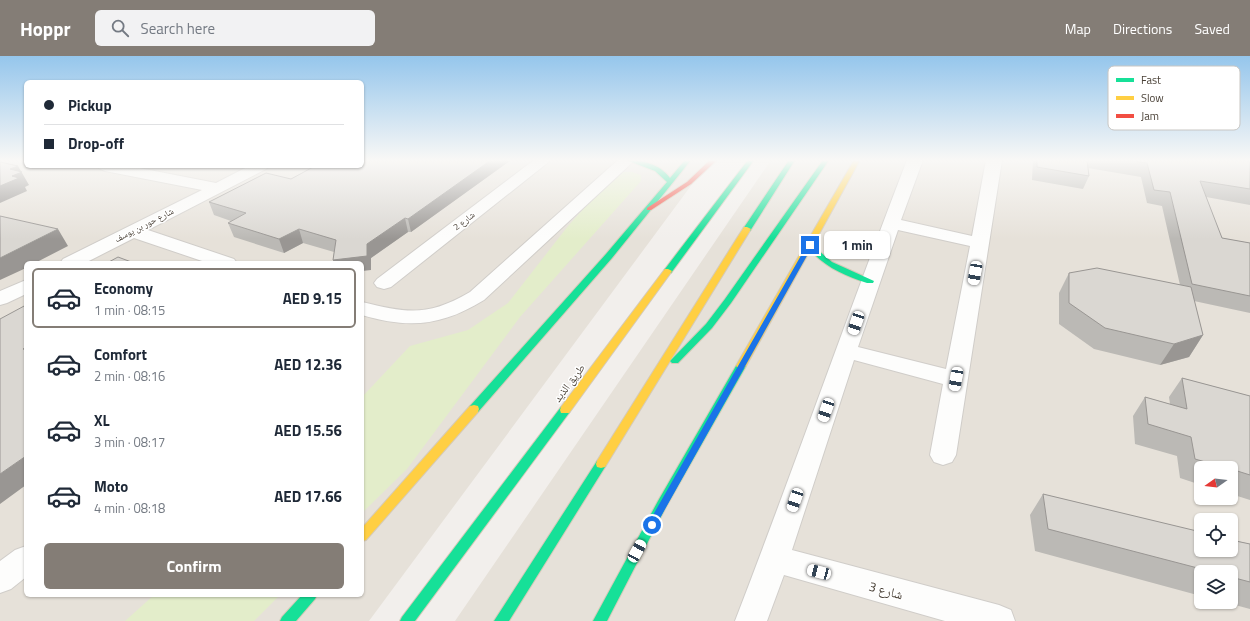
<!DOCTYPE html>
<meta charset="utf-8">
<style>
:root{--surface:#fff;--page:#f2f2f3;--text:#1f2937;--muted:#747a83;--line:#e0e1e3;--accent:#847d76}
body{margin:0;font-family:"Titillium Web","Noto Naskh Arabic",sans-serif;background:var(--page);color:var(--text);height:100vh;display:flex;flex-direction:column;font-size:15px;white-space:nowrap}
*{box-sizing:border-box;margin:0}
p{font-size:13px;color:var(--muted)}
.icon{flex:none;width:22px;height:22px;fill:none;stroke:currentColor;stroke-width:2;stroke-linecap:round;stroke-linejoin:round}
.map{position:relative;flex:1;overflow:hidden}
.sheet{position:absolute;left:24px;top:205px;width:340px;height:336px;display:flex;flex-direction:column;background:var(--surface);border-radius:6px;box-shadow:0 1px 3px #0004}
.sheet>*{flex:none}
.guide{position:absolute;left:24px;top:24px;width:340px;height:88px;border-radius:6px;box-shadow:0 1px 3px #0004;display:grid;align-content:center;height:88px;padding:0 20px;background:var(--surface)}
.needle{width:26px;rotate:256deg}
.tools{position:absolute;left:1194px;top:405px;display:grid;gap:8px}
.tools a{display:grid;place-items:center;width:44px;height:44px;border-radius:6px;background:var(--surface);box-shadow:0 1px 3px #0004;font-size:20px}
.end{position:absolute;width:18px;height:18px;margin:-9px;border:5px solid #1a73e8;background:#fff;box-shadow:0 0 0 2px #fff}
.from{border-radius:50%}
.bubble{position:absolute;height:28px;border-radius:6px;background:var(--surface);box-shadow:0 1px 3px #0004;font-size:13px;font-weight:700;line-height:28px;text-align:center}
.car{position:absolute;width:12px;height:24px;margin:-12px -6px;border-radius:5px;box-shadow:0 0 3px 1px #0007;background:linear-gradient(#fff 24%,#345 0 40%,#fff 0 76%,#345 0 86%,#fff 0)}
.guide b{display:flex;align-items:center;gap:14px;height:38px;font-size:15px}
.guide b+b{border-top:1px solid var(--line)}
.guide i{width:10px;height:10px;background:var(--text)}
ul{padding:7px 0 0;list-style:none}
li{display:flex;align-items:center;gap:12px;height:60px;margin:0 8px 6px;padding:0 12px;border:2px solid transparent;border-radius:6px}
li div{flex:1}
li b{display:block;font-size:15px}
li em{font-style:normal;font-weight:700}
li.current{border-color:var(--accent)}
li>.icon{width:36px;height:36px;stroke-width:1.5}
.cta{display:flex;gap:8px;margin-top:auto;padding:8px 20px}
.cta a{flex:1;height:46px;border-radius:6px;background:var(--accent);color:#fff;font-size:16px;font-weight:700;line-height:46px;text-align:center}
header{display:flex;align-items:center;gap:24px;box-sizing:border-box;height:56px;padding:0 20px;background:var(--accent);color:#fff}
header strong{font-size:19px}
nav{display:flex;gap:22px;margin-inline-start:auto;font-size:14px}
.search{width:280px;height:36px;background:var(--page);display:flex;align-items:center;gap:10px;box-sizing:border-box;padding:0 14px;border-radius:6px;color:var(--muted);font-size:15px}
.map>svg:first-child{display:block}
</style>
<header>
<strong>Hoppr</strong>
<div class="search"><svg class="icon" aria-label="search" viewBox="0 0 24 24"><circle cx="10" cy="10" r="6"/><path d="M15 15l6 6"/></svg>Search here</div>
<nav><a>Map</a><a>Directions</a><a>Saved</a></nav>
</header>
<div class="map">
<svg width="1250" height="565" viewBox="0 0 1250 565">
<rect width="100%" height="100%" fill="#f2efec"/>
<!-- residential -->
<path fill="#e6e1d9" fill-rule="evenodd" d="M0 104H26V110H362V104H710L369 565H0ZM26 207H362V539H26Z
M771 104H1250V565H455ZM1201 412H1231V442H1201ZM1201 464H1231V494H1201ZM1201 516H1231V546H1201Z"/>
<!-- green -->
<path fill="#e3edca" d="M622 116H632L641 119V125L520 261 407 413 362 457V341L410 290 468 274 508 247 568 170 613 120Z
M154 539H280L254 565H125Z"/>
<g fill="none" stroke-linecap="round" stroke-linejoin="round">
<defs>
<path id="street" d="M534 104H551L391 231 384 233 377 231 374 227 377 223Z
M618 104H635L484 244C442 270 409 273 362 259V246C408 257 427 261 470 236Z
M907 104H923L901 164 972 180 986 104H1002L956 399 952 406 943 409 934 406 930 399 943 328 854 304 792 494 999 549 1011 554 1015 565H945L784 519 767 565H735C794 412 848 257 907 104ZM898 174 970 190 946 313 858 291Z
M97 110H129L216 127 249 110H269L266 113 148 174 234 203 237 207H208L134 182 85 207H60L63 203 202 134 105 115 100 113Z
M26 224V238L7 247 0 249V235Z
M26 490V521L11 533 0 537V505L15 494Z"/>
<path id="fast" d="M626 104C642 104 660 108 670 122L685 104H691L612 202 478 356H470L469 353 470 350 606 198 667 126 655 115Z
M748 104H754L671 217H665L664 215 665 213Z
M789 104H795L750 175H744L743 173Z
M823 104H829L731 247 712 272 678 307H672L670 305 672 303 706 268 725 243Z
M807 187H813L819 195 832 206 874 225 873 227H867C843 219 822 210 806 189Z
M741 307 746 310 666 451 607 565H593L658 445 736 310Z
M565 350 569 351 570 354 569 357 415 565H400L402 561 561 351Z
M601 404 605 405 606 408 605 411 509 565H494L597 405Z
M302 539H317L315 543 296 565H280L282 561Z"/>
<path id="slow" d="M854 104H860L746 310 744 312H738L736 310Z
M744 171H747L751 173 605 411 601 412 597 411 596 408 597 405Z
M665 213H668L672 215 569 357H561L560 354 561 351Z
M474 349 478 350 479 353 478 356 366 484 362 485V472L470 350Z"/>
<path id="jam" d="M710 104H717L691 128 651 154H647V152L687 126Z"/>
</defs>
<!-- street casing -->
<use href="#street" stroke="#d0cdc9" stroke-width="2"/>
<!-- fast casing -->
<use href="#fast" stroke="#d5cab8" stroke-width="2"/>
<!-- slow casing -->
<use href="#slow" stroke="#d5cab8" stroke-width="2"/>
<!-- jam casing -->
<use href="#jam" stroke="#d5cab8" stroke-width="2"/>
<!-- street -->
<use href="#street" fill="#fdfdfc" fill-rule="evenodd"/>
<!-- fast -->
<use href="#fast" fill="#16e098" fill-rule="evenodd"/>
<!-- slow -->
<use href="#slow" fill="#ffcf43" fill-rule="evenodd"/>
<!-- jam -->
<use href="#jam" fill="#f24e42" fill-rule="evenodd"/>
</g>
<!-- wall -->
<path fill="#bbb9b5" d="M511 104 411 176H408L371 202V214L362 207H334L333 204 334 196 303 187 284 197 234 181 228 167 231 165 214 159 209 146 291 123Z
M1033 104H1247V105L1250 106V149L1206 141 1222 182 1250 187V257L1194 245 1203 279 1189 301 1160 309 1094 293 1059 268V237L1069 217 1180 229 1162 150 1147 147 1141 121 1088 112 1089 120 1083 133 1032 124Z
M1182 322 1250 340V444L1231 438V412H1201V429L1180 422 1177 400 1135 388 1133 360 1145 341 1170 348 1169 341Z
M1043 438 1250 488V553L1224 546H1231V516H1201V540L1035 495 1030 459Z"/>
<!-- shaded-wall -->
<path fill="#999693" d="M491 104H511L411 176 408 163Z
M18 110 29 129 25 131 27 135 0 147V130L10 113Z
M405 162 408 176 371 202V214L362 215V207H334L333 204 367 188Z
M58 173 68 190 35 207H26V212L0 224V202Z
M299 173 303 187 284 197 279 183Z
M1203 279 1189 301 1160 309 1174 288Z
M26 400V429L0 448V418Z"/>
<!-- building -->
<path fill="#dad7d2" stroke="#999693" d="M362 104H491L408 163 405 162 367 188V200L333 204 336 184 299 173 279 183 228 167 246 157 209 146 266 117 291 123 315 110H362Z
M1037 104H1087L1089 120 1037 111Z
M1126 104H1247V105L1250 106V133L1200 125 1222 182 1250 187V240L1192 228 1170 136 1154 134 1147 107Z
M0 106 18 110 10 113 22 116 12 120 19 122 0 130Z
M0 160 58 173 0 202Z
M118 201 134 207H107Z
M1097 212 1191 231 1203 279 1174 288 1105 272 1069 247V217Z
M26 249V291L23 293 26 294V400L0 418V263Z
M1182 322 1250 340V419L1231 413V412H1226L1195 403 1191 381 1148 368 1145 341 1187 353Z
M1043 438 1201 476V494H1231V484L1250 488V526L1231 521V516H1213L1048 473Z"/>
<!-- sky -->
<linearGradient id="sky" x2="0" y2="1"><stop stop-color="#95c6ec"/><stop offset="0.57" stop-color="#f9f8f6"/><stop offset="1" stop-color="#f9f8f6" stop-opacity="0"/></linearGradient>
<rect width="1250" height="183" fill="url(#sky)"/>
<!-- route -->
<path fill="#1a73e8" d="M810 188 813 189 655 471H649L647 469 649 466 807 189Z"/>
<g text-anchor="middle" stroke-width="3" stroke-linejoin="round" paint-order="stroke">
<!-- far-street labels -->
<g font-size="9" fill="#494036" stroke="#fff">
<text transform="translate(464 165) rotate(-38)" y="3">شارع 2</text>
<text transform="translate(144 169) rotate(-27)" y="3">شارع حور بن يوسف</text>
</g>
<!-- street labels -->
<g font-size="11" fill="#494036" stroke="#fff">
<text transform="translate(569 327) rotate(-53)" y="4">طريق الذيد</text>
</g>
<!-- near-street labels -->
<g font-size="13" fill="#494036" stroke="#fff">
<text transform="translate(886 534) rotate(15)" y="5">شارع 3</text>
</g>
</g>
<!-- legend -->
<rect x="1108" y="10" width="132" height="64" rx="6" fill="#fff" stroke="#c8c6c3" stroke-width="1"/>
<rect x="1116" y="22" width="18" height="4" fill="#16e098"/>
<rect x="1116" y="40" width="18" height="4" fill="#ffcf43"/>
<rect x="1116" y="58" width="18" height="4" fill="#f24e42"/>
<g font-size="11" fill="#494036">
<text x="1141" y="28">Fast</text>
<text x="1141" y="46">Slow</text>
<text x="1141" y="64">Jam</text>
</g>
</svg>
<div class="tools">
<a><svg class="needle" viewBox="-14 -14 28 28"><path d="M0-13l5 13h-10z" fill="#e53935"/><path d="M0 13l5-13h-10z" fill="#747a83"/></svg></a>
<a><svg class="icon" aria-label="locate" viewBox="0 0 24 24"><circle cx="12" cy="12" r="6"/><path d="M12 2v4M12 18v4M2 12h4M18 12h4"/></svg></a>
<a><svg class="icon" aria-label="layers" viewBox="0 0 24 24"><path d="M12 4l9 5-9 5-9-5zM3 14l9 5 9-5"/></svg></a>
</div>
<i class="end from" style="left:652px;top:469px"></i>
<i class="end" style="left:810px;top:189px"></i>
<div class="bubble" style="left:824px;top:175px;width:66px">1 min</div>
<i class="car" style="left:975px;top:217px;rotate:190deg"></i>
<i class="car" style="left:856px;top:267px;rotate:199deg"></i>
<i class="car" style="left:956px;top:323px;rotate:190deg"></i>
<i class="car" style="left:826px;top:354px;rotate:199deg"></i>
<i class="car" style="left:795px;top:444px;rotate:199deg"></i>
<i class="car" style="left:637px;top:495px;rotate:29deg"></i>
<i class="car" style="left:819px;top:516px;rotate:285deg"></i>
<div class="guide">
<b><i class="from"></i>Pickup</b>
<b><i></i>Drop-off</b>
</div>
<section class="sheet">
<ul>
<li class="current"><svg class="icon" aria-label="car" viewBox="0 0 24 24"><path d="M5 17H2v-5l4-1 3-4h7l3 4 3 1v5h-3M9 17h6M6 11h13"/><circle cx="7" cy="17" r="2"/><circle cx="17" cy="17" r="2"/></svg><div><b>Economy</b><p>1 min · 08:15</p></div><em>AED 9.15</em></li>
<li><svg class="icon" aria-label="car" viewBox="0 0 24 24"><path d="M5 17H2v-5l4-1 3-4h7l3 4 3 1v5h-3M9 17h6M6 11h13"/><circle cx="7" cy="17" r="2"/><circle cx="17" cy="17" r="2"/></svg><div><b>Comfort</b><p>2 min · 08:16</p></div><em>AED 12.36</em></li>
<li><svg class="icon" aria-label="car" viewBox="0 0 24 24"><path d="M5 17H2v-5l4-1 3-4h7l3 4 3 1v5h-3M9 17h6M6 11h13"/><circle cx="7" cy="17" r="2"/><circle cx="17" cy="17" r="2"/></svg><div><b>XL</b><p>3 min · 08:17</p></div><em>AED 15.56</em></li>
<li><svg class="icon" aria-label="car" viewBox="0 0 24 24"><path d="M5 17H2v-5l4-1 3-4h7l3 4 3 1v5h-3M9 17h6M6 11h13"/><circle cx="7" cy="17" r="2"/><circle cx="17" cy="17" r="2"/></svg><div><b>Moto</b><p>4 min · 08:18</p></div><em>AED 17.66</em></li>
</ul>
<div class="cta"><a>Confirm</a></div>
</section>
</div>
